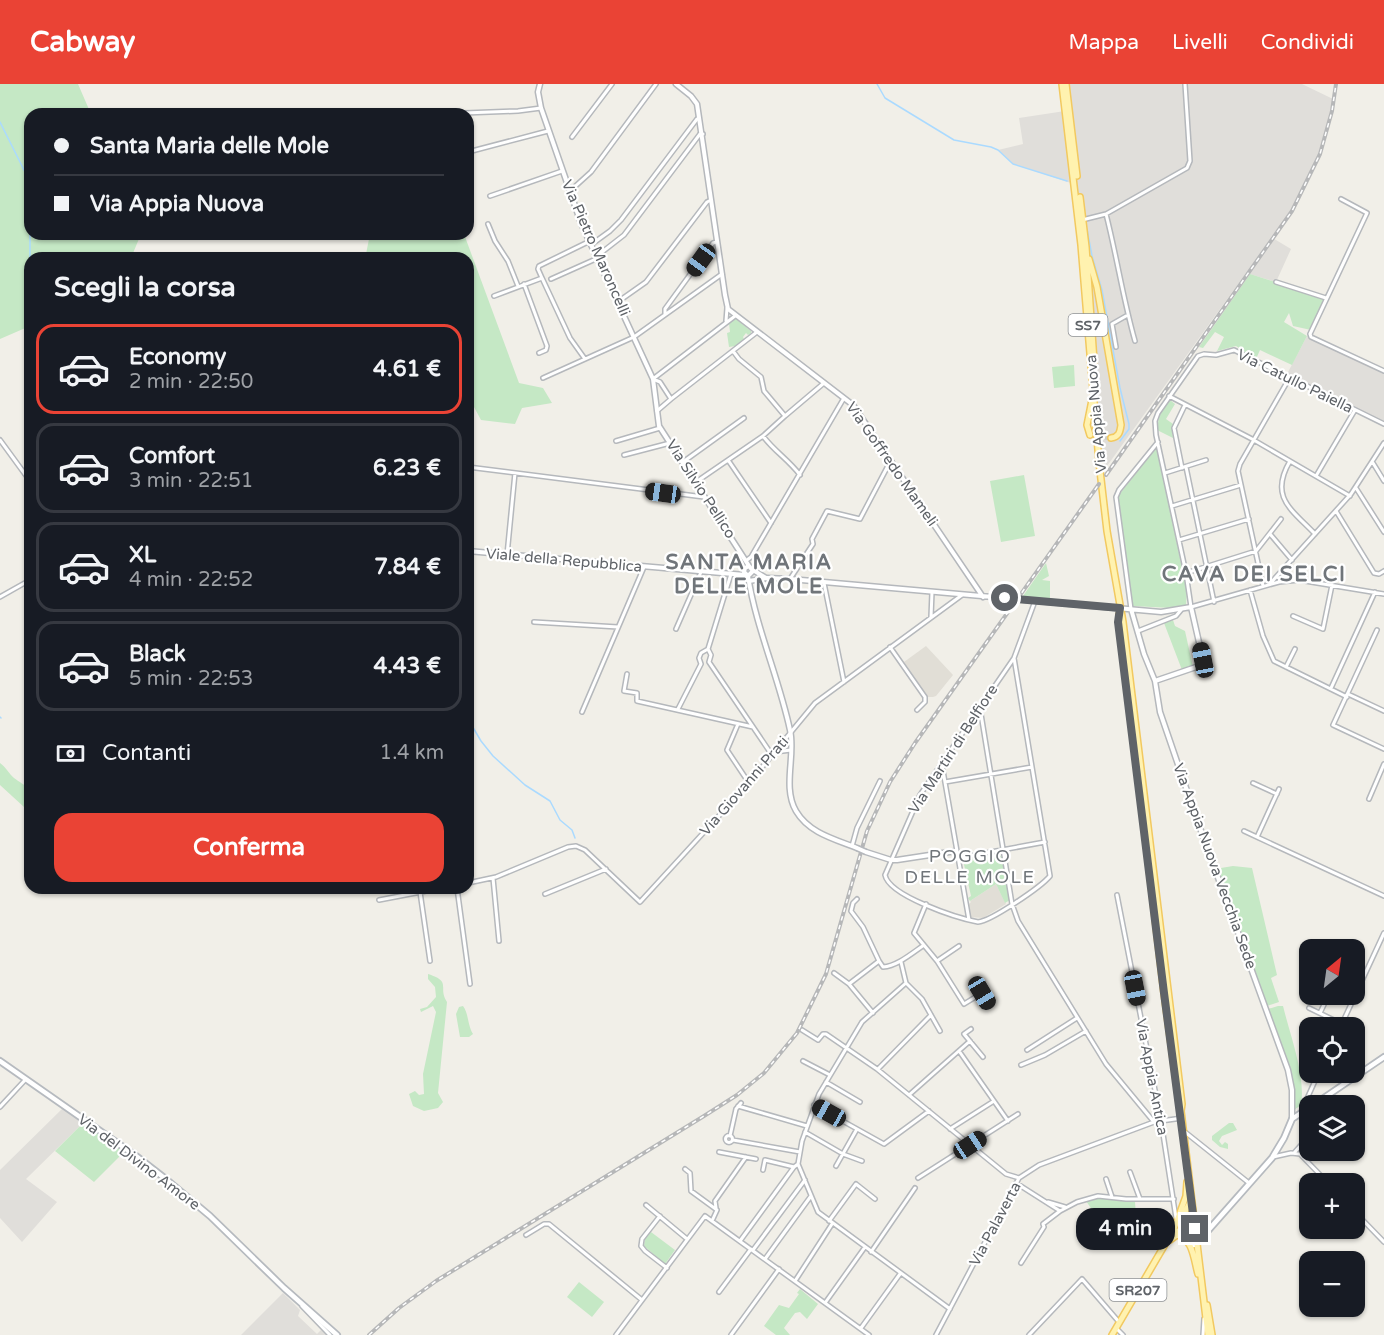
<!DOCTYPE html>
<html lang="it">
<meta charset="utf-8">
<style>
:root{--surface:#171b24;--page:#20242c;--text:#f1f3f6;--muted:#9ea1a6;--line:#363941;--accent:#ea4335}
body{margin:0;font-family:"Varela Round",sans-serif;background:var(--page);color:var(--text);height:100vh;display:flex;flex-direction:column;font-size:22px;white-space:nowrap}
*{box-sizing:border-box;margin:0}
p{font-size:20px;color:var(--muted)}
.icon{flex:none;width:33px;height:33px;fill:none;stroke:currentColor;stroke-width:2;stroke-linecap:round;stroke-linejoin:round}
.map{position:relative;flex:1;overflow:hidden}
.details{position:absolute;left:24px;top:168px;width:450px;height:642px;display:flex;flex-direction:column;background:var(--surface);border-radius:18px;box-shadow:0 2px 4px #0004}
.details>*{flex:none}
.guide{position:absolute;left:24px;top:24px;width:450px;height:132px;border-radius:18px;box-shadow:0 2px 4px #0004;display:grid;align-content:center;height:132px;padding:0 30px;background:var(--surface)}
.needle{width:39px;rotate:29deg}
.controls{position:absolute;left:1299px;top:855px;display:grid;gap:12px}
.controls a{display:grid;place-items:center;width:66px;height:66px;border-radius:12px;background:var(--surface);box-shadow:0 2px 4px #0004;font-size:30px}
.end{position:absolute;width:27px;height:27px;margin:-14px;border:8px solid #5f6368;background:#fff;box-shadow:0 0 0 3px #fff}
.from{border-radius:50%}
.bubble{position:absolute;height:42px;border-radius:18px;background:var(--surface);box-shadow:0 2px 4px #0004;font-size:20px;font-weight:700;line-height:42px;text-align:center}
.car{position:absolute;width:18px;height:36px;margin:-18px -9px;border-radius:8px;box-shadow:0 0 4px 2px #0007;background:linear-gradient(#222 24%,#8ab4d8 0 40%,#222 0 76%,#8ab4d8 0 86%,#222 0)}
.guide b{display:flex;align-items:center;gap:21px;height:57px;font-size:22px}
.guide b+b{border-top:2px solid var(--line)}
.guide i{width:15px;height:15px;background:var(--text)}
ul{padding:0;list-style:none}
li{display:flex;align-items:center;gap:18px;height:90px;margin:0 12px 9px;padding:0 18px;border:3px solid var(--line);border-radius:18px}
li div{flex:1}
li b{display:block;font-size:22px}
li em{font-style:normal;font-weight:700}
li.current{border-color:var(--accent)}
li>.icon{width:54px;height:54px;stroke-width:1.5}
h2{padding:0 30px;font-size:27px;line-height:72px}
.pay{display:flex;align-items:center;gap:15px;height:66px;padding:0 30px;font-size:22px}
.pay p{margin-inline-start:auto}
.action{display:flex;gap:12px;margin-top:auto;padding:12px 30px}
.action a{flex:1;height:69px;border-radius:18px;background:var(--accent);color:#fff;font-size:24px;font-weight:700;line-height:69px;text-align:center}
header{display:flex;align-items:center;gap:36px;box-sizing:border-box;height:84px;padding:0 30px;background:var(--accent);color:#fff}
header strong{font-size:28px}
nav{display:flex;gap:33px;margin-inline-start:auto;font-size:21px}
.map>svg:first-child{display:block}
</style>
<header>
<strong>Cabway</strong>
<nav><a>Mappa</a><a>Livelli</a><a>Condividi</a></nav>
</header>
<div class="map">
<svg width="1384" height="1251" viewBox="0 0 1384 1251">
<rect width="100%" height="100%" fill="#f1efe8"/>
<!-- industrial -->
<path fill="#e0deda" d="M1062 0H1302L1333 15 1320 70 1292 127 1271 153 1291 165 1276 198 1246 189 1107 382 1099 378 1074 100 1013 80 998 66 1023 60 1019 34 1065 27Z
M1307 252 1384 288V338L1287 290Z
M63 1024 84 1038 26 1095 57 1118 22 1158 0 1134V1086Z
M283 1209 300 1226 298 1232 317 1250 321 1246 326 1251H241Z"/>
<!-- education -->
<path fill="#e1ded6" d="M926 562 953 591 936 612 933 613H927L904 578Z
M996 800 1006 820 983 834 970 833 968 821 971 818 970 817Z"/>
<!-- green -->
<path fill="#c5e8c5" d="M0 0H78L91 30H30V150H141L131 174H30V242L0 255Z
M370 150H464L519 299 543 304 552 319 522 324 515 340 481 336 474 323 468 319V174H371L366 170Z
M1250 190 1326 214 1311 246 1293 242 1289 229 1284 238 1307 252 1292 281 1260 266 1256 275 1236 262 1217 267 1224 253 1215 248 1203 264 1199 263Z
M736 235 751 247V249L748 251 746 249 743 253 744 255 735 262 729 263 727 249 730 248 729 239Z
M1074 281 1075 302 1054 304 1052 283Z
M1170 316 1175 320 1166 335 1173 340 1172 345 1173 354 1157 346 1159 332Z
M1155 365H1157L1187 507 1186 522 1171 524 1133 522 1118 412Z
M1024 391 1035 452 1001 458 990 397Z
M1046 479 1049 492 1042 496 1050 497V515L1023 512Z
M1173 536 1175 542 1185 547 1193 583 1182 586 1164 539Z
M0 679C6 683 9 690 14 694 26 703 30 701 30 718L24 723 0 701Z
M997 769 1003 774 1010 816 1005 819 996 800 970 817 968 814 971 812 963 776Z
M1233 782 1252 784 1277 891 1271 894 1279 918 1267 922 1219 788 1221 784Z
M428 890C453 898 437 903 447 918L438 1009 443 1018 438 1024 424 1027 413 1022 409 1010 415 1007 419 1011 424 1010 423 990 436 928 433 922 421 928 420 925 427 923 436 913 435 903 428 895Z
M463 922C469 930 467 940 473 950L469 953H460L456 930 459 923Z
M1278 922H1283C1290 951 1306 992 1301 1021L1294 1026 1293 997 1268 925Z
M84 1038 124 1068 94 1098 55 1067Z
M1229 1039H1233L1237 1046 1222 1052 1219 1057 1222 1061 1225 1058 1228 1060V1065L1220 1063 1212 1056V1052Z
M1100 1114 1135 1118 1136 1131 1100 1137 1086 1117Z
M651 1148 675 1166 665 1180 644 1162 645 1155Z
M579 1198 604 1218 592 1233 567 1213Z
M800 1205 818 1220 807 1235 800 1228 795 1229 784 1244 790 1251H776L764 1242 779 1221 789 1224 799 1210 797 1209Z"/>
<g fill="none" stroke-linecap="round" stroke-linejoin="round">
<!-- stream -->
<path stroke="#aadaff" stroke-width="1.5" d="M877 0 885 14 954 56 991 63 998 66 1013 80 1067 97
M0 38 26 90 30 112
M30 114V174
M1087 145 1092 172 1102 206 1120 304 1129 340V345L1120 357
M0 633 1 634
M468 635 481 657 493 672 525 701 550 717 560 736 572 746 575 754"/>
<!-- primary-tunnel -->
<path stroke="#ccccc8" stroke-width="5" stroke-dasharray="5 2.5" stroke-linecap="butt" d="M1090 351 1111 354"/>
<defs>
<path id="minor" d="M438 30 518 27 541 24
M572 53 612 0
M468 68 548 47
M570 107 591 88 656 0
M490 112 562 87
M1341 115 1367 129 1310 250 1311 253 1384 287
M1106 130C1117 173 1123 215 1135 257
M1082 136 1106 130 1187 84 1190 77 1185 0
M488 140 495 157 508 177 518 202
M592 160 610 147 621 136 697 35H699
M597 172 624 151 700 50H703
M542 194 538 185 539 182 590 157
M551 195 598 174
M1276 198 1326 214
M524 200 547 262 546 266 539 269
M494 212 542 194 570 254 585 275
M619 217 646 198 707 118 711 116
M665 230V225L713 159 717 158
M726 237 727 224
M1116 263 1112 240 1126 232
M733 267 739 275 761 293 764 307 785 332 824 299
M543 294 634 253 722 190
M1169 312 1252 355 1350 412
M671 315 757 248
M657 327 671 315 660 298 653 295 735 232
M763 352C774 367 789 376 800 391
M0 356 30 397
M616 357 660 344
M624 371 670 359
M728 376 771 439
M1290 377C1269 413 1291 425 1315 450
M683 378 744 334
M1373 379 1384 397
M468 383 704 413
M1186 383 1214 518
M1182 384 1174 344 1185 321
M1165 389 1206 376
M1316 392 1355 326
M696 398 763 352 785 332
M1356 404 1384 448
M1172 422 1241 401
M1336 427 1374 489 1379 490 1384 487
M1270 450 1292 476
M1179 456 1249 435
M507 471 515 389
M747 476 751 473 844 314
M1186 489 1256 467 1281 435
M1276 493 1351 410 1384 359
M790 495 813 460 812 455 827 427 860 435 890 378
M1279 498 1299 496 1384 510
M824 499 844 598
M1270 500 1276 493 1280 494 1279 498 1191 523 1186 489 1156 351 1155 337 1158 329 1198 272 1204 270 1216 271 1234 266 1384 340
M1263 502 1238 387 1240 380 1290 293
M1250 506 1263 552 1274 577 1347 613
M0 513 30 496
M1131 525 1116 413 1119 406 1158 358
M1293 532 1323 545 1332 501
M931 533 932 508
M534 538 618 543
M676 545 701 488
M1377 546 1333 641 1384 665
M1138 547 1176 532 1181 526
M890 563 925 613V618L917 626
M708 565 711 571 709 578 772 671
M708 565 731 490
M1014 574 1050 792C1041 803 991 837 978 838 957 834 889 812 885 791L920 711 1014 574 1035 517
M1286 583 1295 565
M627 590 624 607 637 609V617L753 643
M1331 604 1375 508
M1348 610 1384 627
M980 624 1012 820 1018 837 1106 980 1154 1038
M678 625 701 580 699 574 701 569 708 565
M582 628 644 483
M738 640 727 666 749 699
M775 668 791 666
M942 681 969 836
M945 698 1032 683
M1253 699 1277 710
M1369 715 1384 680
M1244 747 1384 812
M1257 753 1279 705
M852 762 857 744 880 697
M958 774 1045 758
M493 794 499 857
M468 799 496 793 568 763 576 762 585 766 640 818 749 699 815 619 962 511
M457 804 470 900
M420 808 430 877
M545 810 606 785
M1117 811 1161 1037 1176 1134
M857 815 853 819 851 827 863 843 879 877
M379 816 442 804
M926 820 914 849 937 877 964 920 982 909 989 921
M937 877 959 862
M901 878 906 899
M834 889 849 900
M906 899 862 938 819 1010 802 1057 798 1080 818 1128 950 1225
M906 899 922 915 940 947
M1309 924 1342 940
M873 929 849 900 879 877 883 883C897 882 911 870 924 861
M1320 929 1329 910
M1340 944 1384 849
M971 945 964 950 983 973
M802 946 818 956 823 950H826L877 985 1006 1090 1019 1094
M1027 966 1077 934
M959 967 1008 1037
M803 977 830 991
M1021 981 1045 971 1086 947
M878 985 931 931
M826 998 860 1018
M909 1011 970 957
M814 1021 884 1060 929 1027
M738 1022 807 1042
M0 1023 26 995
M1301 1028 1319 988
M950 1045 994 1017
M805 1048 843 1070 862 1077
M1185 1048 1249 1099
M725.5 1055a3.5 3.5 0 1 1 7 0a3.5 3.5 0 1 1-7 0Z
M730 1052 736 1025 741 1019
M733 1056 800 1068
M719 1068 756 1075
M1294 1069 1310 1051
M1273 1073 1291 1069 1300 1070 1329 1100
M836 1082 857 1045
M685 1085 690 1089 691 1107 717 1126 712 1137
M763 1086 765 1076 794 1083 798 1080
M1130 1088 1140 1115
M918 1094 1018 1030
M1106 1095 1112 1113
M1016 1099 1060 1127
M1048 1118 1065 1123
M646 1121 687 1155
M716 1124 715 1117 746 1073
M1354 1127 1384 1158
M660 1132 642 1155 641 1162 645 1167 667 1184
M829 1137 856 1100 875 1115
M526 1151 544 1140H549L642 1216
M740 1157 794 1083
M753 1166 805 1096
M871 1168 915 1104
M765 1175 811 1112
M1021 1179 1044 1143 1043 1140 1060 1127 1077 1118 1098 1112 1126 1115H1174
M795 1197 832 1140
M719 1208 751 1165
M825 1219 865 1163
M302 1222 330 1251
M861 1244 900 1190
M1116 1244 1123 1251
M616 1251 705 1132 869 1251
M731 1251 779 1185
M936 1251 1019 1094 1039 1081 1154 1038 1182 1034
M1029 1251 1082 1195 1119 1238
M1203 1251 1204 1235"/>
<path id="tertiary" d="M540 0 538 8 541 24 581 139 653 295 659 342 749 482
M676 0 691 12 697 20 725 211 728 225 853 321 983 513
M468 467 745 491
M753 486 766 494
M748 492 753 487 749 482 745 484 744 488 748 492C756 544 779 594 790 646 796 671 782 703 796 727 809 749 834 755 857 764
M749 497 767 494 790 495 1161 528 1191 523 1203 576 1202 581 1155 597
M1131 525 1144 570 1155 597 1160 628 1196 733 1288 986 1292 1006V1035
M866 768 891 776H897L956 767"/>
<path id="secondary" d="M0 977 136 1072 167 1096 210 1132 284 1204 337 1251
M1312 1022 1384 973
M1189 1158 1194 1161 1197 1159 1272 1074 1284 1054 1292 1035 1310 1023"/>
<path id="primary" d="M1062 0 1081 161 1099 378 1107 447 1123 538 1182 1020 1181 1027 1208 1251
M1066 0 1077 92
M1080 113 1086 163 1094 277
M1089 175 1097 203 1121 341C1120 348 1119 353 1111 354
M1090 351 1087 341 1092 316
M1119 531 1164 909 1180 1025
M1182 1134 1191 1116
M1173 1149 1183 1145 1196 1152
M1170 1156 1177 1151C1193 1154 1194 1176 1198 1190
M1207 1221 1212 1251
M1112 1251 1174 1145 1186 1112 1187 1098"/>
</defs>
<!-- minor casing -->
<use href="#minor" stroke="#b5b8bc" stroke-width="6"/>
<!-- tertiary casing -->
<use href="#tertiary" stroke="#b5b8bc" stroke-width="7"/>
<!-- secondary casing -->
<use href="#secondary" stroke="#b6babf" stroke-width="8"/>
<!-- primary casing -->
<use href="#primary" stroke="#f2c960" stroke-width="8"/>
<!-- minor -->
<use href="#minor" stroke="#fff" stroke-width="3"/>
<!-- tertiary -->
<use href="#tertiary" stroke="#fff" stroke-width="4"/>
<!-- secondary -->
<use href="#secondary" stroke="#fff" stroke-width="4.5"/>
<!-- primary -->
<use href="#primary" stroke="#fff2af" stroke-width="5"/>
<defs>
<path id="rail" d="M1106 391 1292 127 1320 70 1332 27 1336 0
M369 1251 399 1224 436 1197 704 1032 737 1011 764 989 797 949 826 890 867 747 890 698 915 659 1099 400"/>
</defs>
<!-- rail casing -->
<use href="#rail" stroke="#b6b7b8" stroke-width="4"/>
<!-- rail -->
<use href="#rail" stroke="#fff" stroke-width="1.5" stroke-dasharray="4.5" stroke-linecap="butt"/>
<defs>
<path id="tertiary-bridge" d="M857 764 866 768"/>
</defs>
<!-- tertiary-bridge casing -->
<use href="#tertiary-bridge" stroke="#b5b8bc" stroke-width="7" stroke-linecap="butt"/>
<!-- tertiary-bridge -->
<use href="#tertiary-bridge" stroke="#fff" stroke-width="4"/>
</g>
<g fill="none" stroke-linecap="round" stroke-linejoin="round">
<!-- route -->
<path stroke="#5f6368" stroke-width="8" d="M1005 514 1120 524 1118 538 1164 909 1195 1145"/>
</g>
<g text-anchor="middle" stroke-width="4.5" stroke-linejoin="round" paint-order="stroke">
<!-- shield labels -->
<g fill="#fff" stroke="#8f9295" stroke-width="1.5">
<rect x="1068.5" y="230" width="39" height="22" rx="4.5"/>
<rect x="1109.5" y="1195" width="57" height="22" rx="4.5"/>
</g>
<g font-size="14" font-weight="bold" fill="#5f6368">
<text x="1088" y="246">SS7</text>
<text x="1138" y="1211">SR207</text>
</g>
<!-- street labels -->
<g font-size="15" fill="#5f6368" stroke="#fff">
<text transform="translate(596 164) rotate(66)" y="5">Via Pietro Maroncelli</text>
<text transform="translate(1295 297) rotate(26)" y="5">Via Catullo Paiella</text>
<text transform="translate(1096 330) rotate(-95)" y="5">Via Appia Nuova</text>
<text transform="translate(892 380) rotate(55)" y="5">Via Goffredo Mameli</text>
<text transform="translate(701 405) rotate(57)" y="5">Via Silvio Pellico</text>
<text transform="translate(564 476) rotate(5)" y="5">Viale della Repubblica</text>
<text transform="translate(953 665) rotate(-57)" y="5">Via Martiri di Belfiore</text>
<text transform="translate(744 702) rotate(-49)" y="5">Via Giovanni Prati</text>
<text transform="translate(1215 782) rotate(70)" y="5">Via Appia Nuova Vecchia Sede</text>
<text transform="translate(1152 993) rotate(79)" y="5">Via Appia Antica</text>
<text transform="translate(139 1078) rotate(37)" y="5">Via del Divino Amore</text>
<text transform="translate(995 1140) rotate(-62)" y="5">Via Palaverta</text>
</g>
<!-- quarter labels -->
<g font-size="18" letter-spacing="1.5" fill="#70757a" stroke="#fff">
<text x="970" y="778">POGGIO<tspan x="970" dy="21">DELLE MOLE</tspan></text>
</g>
<!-- district labels -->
<g font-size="21" font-weight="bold" letter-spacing="1.5" fill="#70757a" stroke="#fff">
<text x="749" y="485">SANTA MARIA<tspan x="749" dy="24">DELLE MOLE</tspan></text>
<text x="1254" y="497">CAVA DEI SELCI</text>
</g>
</g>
</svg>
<div class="controls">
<a><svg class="needle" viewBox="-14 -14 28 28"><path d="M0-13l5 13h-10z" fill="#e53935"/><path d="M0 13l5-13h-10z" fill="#9ea1a6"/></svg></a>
<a><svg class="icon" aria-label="locate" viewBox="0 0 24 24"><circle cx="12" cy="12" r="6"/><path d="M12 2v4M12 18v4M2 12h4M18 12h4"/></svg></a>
<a><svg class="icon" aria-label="layers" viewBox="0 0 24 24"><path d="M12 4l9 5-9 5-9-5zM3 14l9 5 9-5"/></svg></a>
<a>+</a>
<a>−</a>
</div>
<i class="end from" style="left:1005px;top:514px"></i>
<i class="end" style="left:1195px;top:1145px"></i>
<div class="bubble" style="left:1076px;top:1124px;width:99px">4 min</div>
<i class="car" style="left:701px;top:176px;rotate:216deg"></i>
<i class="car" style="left:663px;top:409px;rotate:278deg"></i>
<i class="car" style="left:1203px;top:576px;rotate:349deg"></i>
<i class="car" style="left:1135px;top:904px;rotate:169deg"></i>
<i class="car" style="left:982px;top:909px;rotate:149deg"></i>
<i class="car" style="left:829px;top:1029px;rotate:299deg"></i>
<i class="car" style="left:970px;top:1061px;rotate:57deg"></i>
<div class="guide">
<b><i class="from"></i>Santa Maria delle Mole</b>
<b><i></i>Via Appia Nuova</b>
</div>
<section class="details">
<h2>Scegli la corsa</h2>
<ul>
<li class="current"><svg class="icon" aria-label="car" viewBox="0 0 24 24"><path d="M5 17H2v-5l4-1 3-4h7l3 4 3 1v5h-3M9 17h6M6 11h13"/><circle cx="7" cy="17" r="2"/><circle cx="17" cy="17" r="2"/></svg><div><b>Economy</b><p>2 min · 22:50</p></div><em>4.61 €</em></li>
<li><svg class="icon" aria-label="car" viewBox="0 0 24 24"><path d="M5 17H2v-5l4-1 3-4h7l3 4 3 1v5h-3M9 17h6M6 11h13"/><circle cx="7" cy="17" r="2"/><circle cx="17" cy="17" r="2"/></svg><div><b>Comfort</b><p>3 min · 22:51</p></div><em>6.23 €</em></li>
<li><svg class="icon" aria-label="car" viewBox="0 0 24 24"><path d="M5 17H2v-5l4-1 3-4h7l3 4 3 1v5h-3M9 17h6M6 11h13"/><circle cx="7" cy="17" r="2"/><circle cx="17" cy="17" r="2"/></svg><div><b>XL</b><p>4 min · 22:52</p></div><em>7.84 €</em></li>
<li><svg class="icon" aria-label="car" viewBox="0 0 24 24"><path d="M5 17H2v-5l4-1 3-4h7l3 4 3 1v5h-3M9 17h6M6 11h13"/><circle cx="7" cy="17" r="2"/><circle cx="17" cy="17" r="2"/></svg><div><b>Black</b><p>5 min · 22:53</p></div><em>4.43 €</em></li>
</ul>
<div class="pay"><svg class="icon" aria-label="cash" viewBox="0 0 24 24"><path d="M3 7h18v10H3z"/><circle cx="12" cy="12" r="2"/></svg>Contanti<p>1.4 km</p></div>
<div class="action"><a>Conferma</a></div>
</section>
</div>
